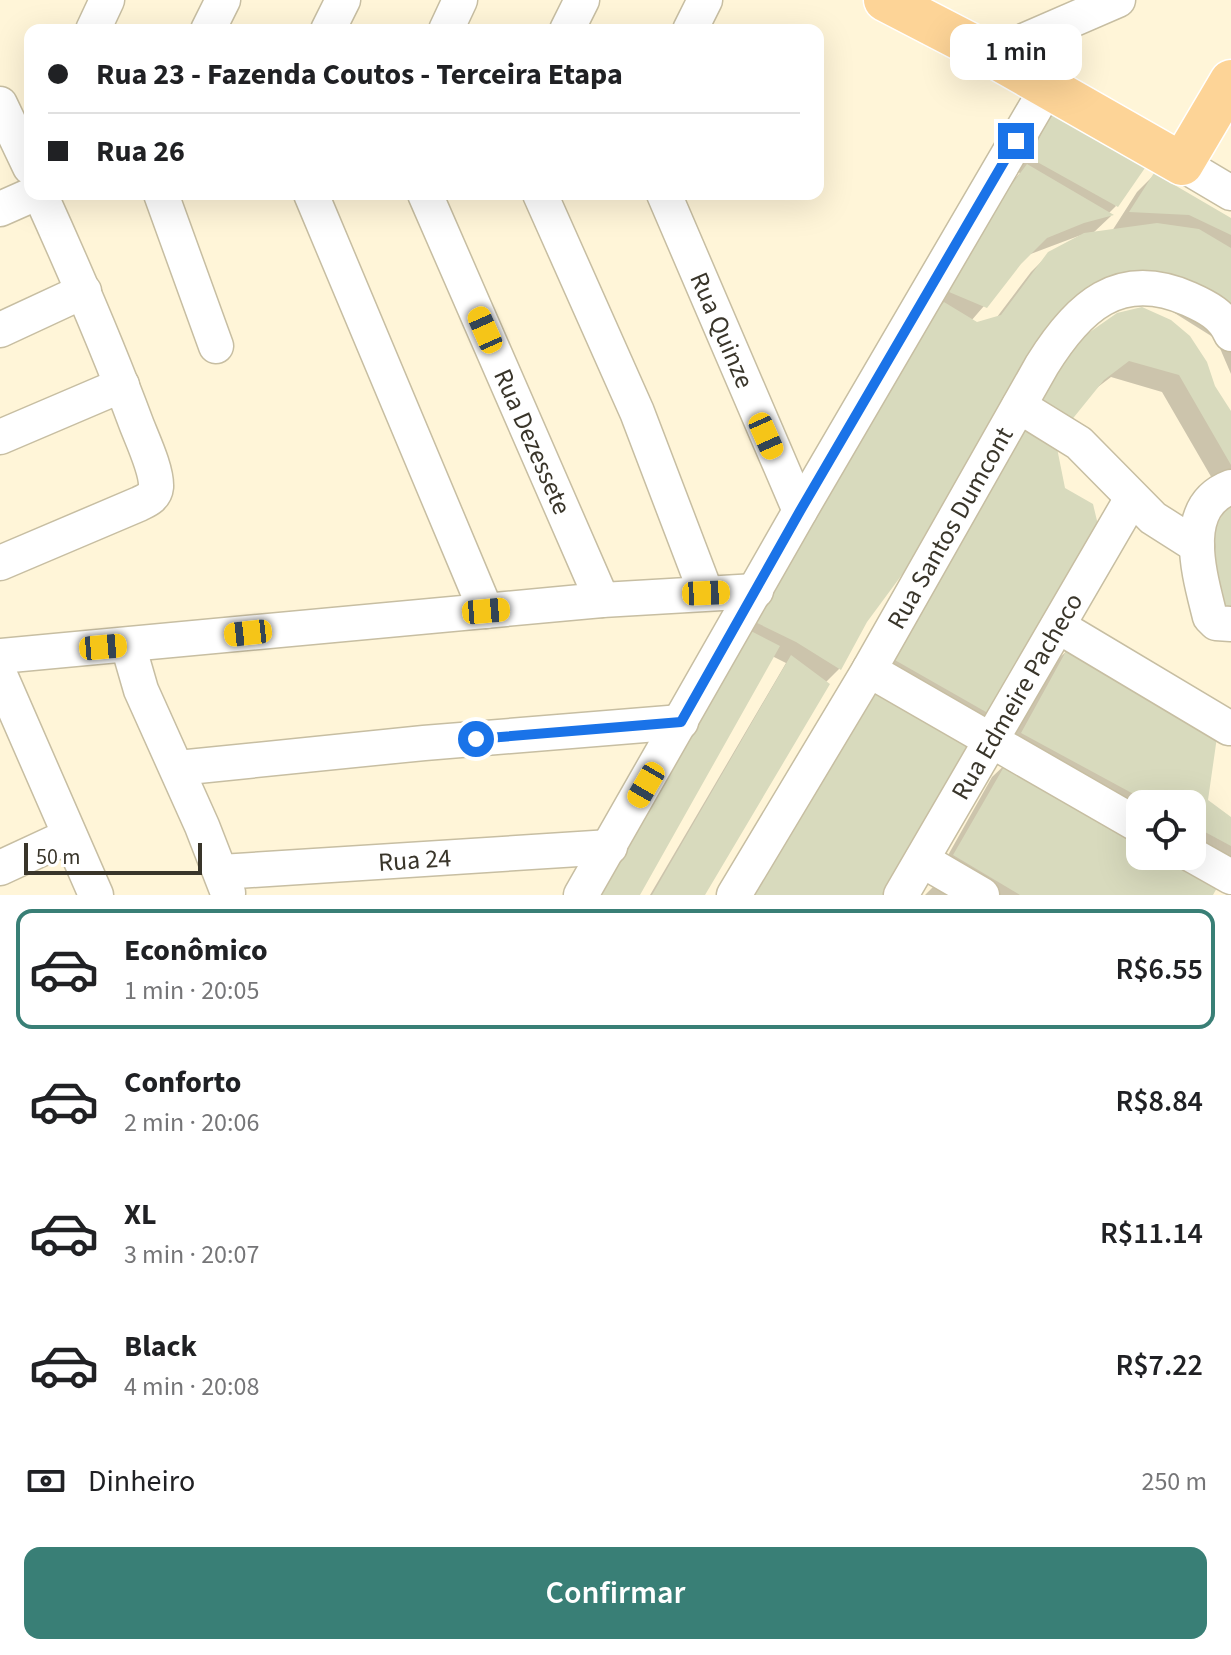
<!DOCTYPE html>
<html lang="pt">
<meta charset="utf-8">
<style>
:root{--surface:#fff;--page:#f2f2f2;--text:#202124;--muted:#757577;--line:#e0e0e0;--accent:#397f76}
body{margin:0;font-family:"Source Sans 3",sans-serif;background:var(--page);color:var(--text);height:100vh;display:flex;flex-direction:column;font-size:30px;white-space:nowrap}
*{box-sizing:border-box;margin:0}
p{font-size:26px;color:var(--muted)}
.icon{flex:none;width:44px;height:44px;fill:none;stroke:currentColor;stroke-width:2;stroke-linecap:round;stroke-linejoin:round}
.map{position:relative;height:895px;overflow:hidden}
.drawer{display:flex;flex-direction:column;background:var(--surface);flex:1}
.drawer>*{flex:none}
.hud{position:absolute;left:24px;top:24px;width:800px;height:176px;border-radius:16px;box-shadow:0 8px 32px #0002;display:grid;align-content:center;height:176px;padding:0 24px;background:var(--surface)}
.controls{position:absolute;left:1126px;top:790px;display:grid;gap:16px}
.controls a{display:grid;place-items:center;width:80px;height:80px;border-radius:16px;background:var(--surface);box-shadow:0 8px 32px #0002;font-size:40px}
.scale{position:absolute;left:24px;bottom:20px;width:178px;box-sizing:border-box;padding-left:8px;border:4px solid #39352a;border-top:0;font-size:22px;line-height:28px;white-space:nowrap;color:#39352a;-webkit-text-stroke:6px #fff;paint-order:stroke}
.end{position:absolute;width:36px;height:36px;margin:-18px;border:10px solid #1a73e8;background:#fff;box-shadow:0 0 0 4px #fff}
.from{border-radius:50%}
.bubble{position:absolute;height:56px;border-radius:16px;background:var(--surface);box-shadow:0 8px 32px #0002;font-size:26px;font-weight:600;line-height:56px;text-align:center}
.car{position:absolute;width:24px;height:48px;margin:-24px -12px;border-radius:10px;box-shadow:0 0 6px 2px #0007;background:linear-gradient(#f5c518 24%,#345 0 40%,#f5c518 0 76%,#345 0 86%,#f5c518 0)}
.hud b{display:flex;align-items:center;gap:28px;height:76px;font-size:30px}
.hud b+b{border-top:2px solid var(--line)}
.hud i{width:20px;height:20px;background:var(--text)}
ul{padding:14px 0 0;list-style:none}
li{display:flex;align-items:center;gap:24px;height:120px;margin:0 16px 12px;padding:0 8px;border:4px solid transparent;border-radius:16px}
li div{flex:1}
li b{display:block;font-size:30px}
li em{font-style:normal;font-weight:600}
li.on{border-color:var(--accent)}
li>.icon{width:72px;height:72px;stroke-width:1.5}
.pay{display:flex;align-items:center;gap:20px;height:88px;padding:0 24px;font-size:30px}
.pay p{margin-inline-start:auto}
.primary-button{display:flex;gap:16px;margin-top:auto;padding:16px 24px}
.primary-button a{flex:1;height:92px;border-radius:16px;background:var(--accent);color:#fff;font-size:32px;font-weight:600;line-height:92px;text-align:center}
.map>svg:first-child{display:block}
</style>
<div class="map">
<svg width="1231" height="895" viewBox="0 0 1231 895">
<rect width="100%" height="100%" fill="#fff5d8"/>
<!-- shadow -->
<path fill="#0003" fill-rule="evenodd" d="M1052 114 1116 206 1108 214 1111 216 1092 234 1112 231 1137 192 1154 175 1231 220V374L1216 339 1165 307 1142 297 1060 315 866 621 839 669 825 683 703 895H650L786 663 772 656 638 895H590L938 311 933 309 1010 184 1020 173 1018 172 1039 127ZM1081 235 1049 254 1031 272 997 317 976 324 971 321 1028 255Z
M1088 336 1214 387 1231 416V478L1213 480 1162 392 1111 377 1094 390 1049 441 992 715 975 732 877 676Z
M1071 647 1206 801 1231 820V873L1192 851V804H1140V823L1005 751 1053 664Z
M1010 760 1140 856 1211 895H974L938 873 992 777Z
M933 887 949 895H925Z"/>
<!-- building -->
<path fill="#d8dabd" d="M1052 111 1147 165 1118 207 1030 158Z
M1027 164 1114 215 1084 223 1047 238 1021 264 987 308 949 292 983 223Z
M1154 173 1231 218V235L1189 215 1129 212Z
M1157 223 1199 229 1231 248V321L1118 278 957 483 924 536 915 557 867 622 841 670 796 642 753 621 916 336 944 302 977 322 1001 315 1048 252 1084 233Z
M1142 307 1171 320 1190 336 1207 362 1215 386 1231 411V465L1179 375 1129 361 1104 380 1066 427 1035 410 1053 374 1087 334 1117 313Z
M1020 426 1056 443 1065 488 1093 504 1099 529 993 716 893 659Z
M1231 506V613L1215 614 1208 540 1227 507Z
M747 629 780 646 640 895H593Z
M1070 644 1219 723 1208 800 1231 817V846L1192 825V804H1152L1021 733Z
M791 655 830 684 705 895H652Z
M872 683 976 747 894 895H747Z
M1009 758 1140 831V856H1186L1223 877 1213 895H1020L953 855Z"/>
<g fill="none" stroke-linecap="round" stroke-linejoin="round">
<defs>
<g id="minor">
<path d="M93 30 107 0"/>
<path d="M208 30 223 0"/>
<path d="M328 30 343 0"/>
<path d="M446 30 460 0"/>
<path d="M567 30 582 0"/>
<path d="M690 30 705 0"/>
<path d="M991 55 1118 0"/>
<path d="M0 104 30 167"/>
<path d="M1182 164 1231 193"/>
<path d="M161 194 216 346"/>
<path d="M311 194 486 611"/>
<path id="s1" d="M425 194 602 600"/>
<path d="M540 194 637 412 706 593"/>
<path id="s2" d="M664 194 800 511"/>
<path d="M0 209 34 194"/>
<path d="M0 330 84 291"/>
<path d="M1019 406 1079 443 1153 518 1197 546"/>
<path d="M0 437 122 385"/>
<path d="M1231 487C1178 507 1200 576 1210 617L1216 623 1231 624"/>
<path d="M0 563 139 504C147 500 155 497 156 487 157 470 142 439 136 423 107 345 74 269 40 194"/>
<path d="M1058 626 1229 728"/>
<path d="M128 645 141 690 202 826 228 893"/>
<path d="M0 656 602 600 756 591"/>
<path d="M869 670 1140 826"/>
<path d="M0 675 96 895"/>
<path d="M178 768 424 743 681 722"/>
<path d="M1192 855 1231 877"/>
<path d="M922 860 982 895"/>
<path d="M0 868 69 836"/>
<path id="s3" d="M221 872 610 847"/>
<path d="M581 895 800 511 1047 88"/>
<path id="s4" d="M734 895 869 670 1042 365C1078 307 1119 268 1189 299 1207 307 1223 315 1231 334"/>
<path id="s5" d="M901 895 1132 498"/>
</g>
<path id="major" d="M885 0 991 55 1182 164 1231 81"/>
</defs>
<!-- minor casing -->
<use href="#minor" stroke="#c7bea2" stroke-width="37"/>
<!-- major casing -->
<use href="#major" stroke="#fff" stroke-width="45"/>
<!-- minor -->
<use href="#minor" stroke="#fff" stroke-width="34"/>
<!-- major -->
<use href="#major" stroke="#fdd497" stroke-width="42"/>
</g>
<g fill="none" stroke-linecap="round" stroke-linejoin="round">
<!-- route -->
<path stroke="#1a73e8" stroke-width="10" d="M476 739 681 722 800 511 1016 141"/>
</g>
<g text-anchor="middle" stroke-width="8" stroke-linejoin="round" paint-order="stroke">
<!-- street labels -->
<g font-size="26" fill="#39352a" stroke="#fff">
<text dy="9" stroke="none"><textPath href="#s2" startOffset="148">Rua Quinze</textPath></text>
<text dy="9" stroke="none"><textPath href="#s1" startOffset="270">Rua Dezessete</textPath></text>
<text dy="9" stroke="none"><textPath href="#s4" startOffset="426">Rua Santos Dumcont</textPath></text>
<text dy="9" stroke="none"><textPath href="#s5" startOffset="230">Rua Edmeire Pacheco</textPath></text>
<text dy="9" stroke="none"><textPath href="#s3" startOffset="194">Rua 24</textPath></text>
</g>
</g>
</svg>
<div class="controls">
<a><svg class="icon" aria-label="locate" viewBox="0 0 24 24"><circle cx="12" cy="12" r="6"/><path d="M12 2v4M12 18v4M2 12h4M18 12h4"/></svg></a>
</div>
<div class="scale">50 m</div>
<i class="end from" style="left:476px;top:739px"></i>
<i class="end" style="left:1016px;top:141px"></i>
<div class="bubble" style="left:950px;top:24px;width:132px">1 min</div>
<i class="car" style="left:485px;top:330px;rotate:336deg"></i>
<i class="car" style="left:766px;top:436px;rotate:156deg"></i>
<i class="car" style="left:706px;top:593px;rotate:88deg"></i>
<i class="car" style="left:486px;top:611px;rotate:85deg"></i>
<i class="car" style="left:248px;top:633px;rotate:264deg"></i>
<i class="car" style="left:103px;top:647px;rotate:85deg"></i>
<i class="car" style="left:646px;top:785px;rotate:210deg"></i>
<div class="hud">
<b><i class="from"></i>Rua 23 - Fazenda Coutos - Terceira Etapa</b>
<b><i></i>Rua 26</b>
</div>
</div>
<section class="drawer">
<ul>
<li class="on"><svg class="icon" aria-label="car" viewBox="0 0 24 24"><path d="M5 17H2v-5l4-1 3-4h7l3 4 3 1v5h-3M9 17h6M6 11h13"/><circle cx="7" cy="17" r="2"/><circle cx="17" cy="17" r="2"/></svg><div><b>Econômico</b><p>1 min · 20:05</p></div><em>R$6.55</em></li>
<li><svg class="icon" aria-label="car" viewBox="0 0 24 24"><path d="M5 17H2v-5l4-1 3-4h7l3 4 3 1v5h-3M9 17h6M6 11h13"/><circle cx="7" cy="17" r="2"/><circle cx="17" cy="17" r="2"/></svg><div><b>Conforto</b><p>2 min · 20:06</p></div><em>R$8.84</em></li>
<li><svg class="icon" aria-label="car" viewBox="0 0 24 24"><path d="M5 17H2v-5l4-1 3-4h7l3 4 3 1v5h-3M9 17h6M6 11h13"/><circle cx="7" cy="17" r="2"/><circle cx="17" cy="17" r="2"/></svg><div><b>XL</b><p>3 min · 20:07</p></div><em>R$11.14</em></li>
<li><svg class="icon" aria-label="car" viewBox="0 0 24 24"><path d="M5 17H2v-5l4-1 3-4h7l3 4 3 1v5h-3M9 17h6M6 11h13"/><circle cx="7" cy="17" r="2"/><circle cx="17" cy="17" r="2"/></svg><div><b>Black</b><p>4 min · 20:08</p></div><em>R$7.22</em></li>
</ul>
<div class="pay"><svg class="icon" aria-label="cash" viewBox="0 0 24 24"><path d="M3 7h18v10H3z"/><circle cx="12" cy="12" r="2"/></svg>Dinheiro<p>250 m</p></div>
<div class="primary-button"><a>Confirmar</a></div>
</section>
